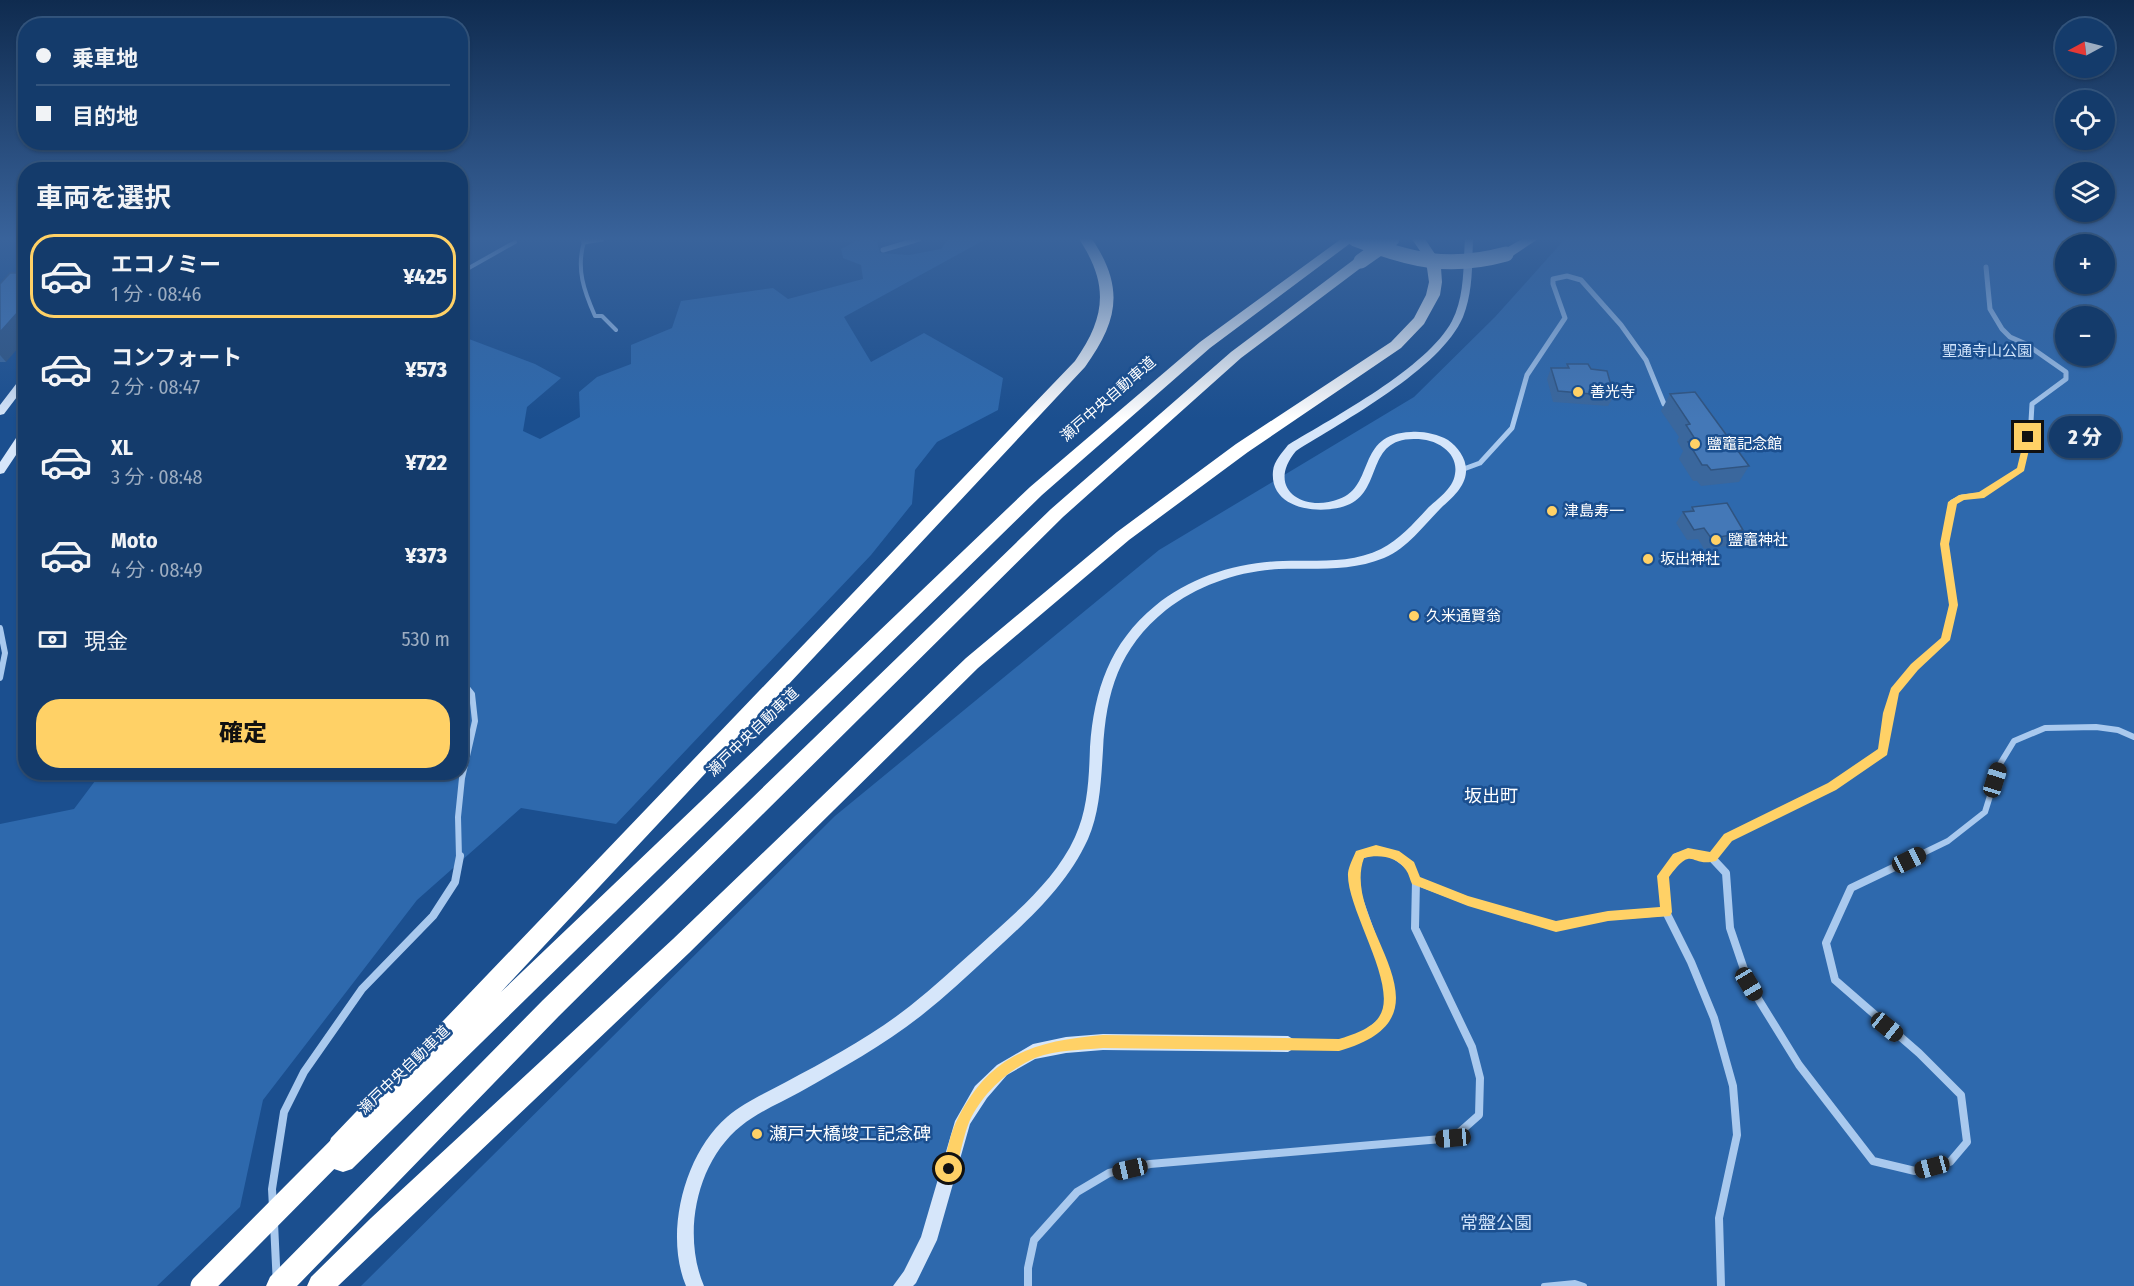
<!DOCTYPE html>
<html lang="ja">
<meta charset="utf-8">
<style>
:root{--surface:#143b6b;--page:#214673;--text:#f1f3f6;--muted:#9dadc1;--line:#33557e;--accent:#ffd166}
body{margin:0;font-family:"Fira Sans Condensed","Noto Sans JP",sans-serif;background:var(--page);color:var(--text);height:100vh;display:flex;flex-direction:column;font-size:22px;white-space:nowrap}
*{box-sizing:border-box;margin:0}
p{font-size:20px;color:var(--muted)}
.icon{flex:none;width:33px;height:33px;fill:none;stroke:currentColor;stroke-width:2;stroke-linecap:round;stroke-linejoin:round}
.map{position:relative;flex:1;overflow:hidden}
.panel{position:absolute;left:18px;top:162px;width:450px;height:618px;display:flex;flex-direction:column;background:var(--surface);border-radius:24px;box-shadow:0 2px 4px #0004,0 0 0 2px var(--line)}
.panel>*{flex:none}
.top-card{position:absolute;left:18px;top:18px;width:450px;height:132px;border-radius:24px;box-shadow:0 2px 4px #0004,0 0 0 2px var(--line);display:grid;align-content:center;height:132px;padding:0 18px;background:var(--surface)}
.needle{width:39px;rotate:263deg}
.fabs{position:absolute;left:2055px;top:18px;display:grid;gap:12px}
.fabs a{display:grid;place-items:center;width:60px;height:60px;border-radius:50%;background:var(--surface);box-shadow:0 2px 4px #0004,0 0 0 2px var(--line);font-size:30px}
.end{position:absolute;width:27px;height:27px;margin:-14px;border:8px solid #ffd166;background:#111;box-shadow:0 0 0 3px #111}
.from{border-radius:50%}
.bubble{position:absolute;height:42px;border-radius:21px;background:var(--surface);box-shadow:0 2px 4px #0004,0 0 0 2px var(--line);font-size:20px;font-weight:800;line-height:42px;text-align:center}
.car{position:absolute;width:18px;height:36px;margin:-18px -9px;border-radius:8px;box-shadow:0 0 4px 2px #0007;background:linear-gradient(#222 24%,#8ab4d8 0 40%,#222 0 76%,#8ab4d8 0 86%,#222 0)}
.top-card b{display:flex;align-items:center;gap:21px;height:57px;font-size:22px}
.top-card b+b{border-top:2px solid var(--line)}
.top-card i{width:15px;height:15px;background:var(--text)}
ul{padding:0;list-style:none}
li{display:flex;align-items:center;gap:18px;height:84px;margin:0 12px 9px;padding:0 6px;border:3px solid transparent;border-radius:24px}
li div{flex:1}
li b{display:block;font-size:22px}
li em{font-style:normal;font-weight:800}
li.current{border-color:var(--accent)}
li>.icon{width:54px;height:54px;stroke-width:1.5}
h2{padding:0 18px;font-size:27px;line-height:72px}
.pay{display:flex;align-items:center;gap:15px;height:66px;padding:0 18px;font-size:22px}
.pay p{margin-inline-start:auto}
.primary-button{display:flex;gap:12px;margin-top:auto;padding:12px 18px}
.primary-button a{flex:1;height:69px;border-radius:24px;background:var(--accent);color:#111;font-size:24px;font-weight:800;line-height:69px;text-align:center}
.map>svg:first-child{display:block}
</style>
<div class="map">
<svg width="2134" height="1286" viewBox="0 0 2134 1286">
<rect width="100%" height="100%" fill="#1b4f8f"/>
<!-- green -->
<path fill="#2e69ad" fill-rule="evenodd" d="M869 239 877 242 880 253 909 255 941 249 948 239H986L844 317 871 362 924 333 1003 378 998 410 937 442 915 470 912 504 871 555 616 824 521 808 417 900 263 1100 240 1207 157 1286H0V824L74 809 101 773 460 772 461 336 535 364 561 378 527 407 523 431 540 439 580 417 579 392 597 377 631 364V345L672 328 681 301 773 288 788 299 863 279 861 265 843 258 841 249 856 241Z
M1565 239H2134V1286H361L835 816 1159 550 1414 397 1495 317ZM2066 244H2104V284H2066ZM2066 316H2104V356H2066Z"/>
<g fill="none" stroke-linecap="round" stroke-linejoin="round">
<!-- lane-far1 -->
<path stroke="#a9c9ee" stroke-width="4" d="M584 242C576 269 584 291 595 316H602L616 330
M460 273 515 242"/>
<!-- lane -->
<path stroke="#a9c9ee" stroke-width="6" d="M1544 1286 1575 1283 1584 1286"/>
<!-- street-far2 -->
<path stroke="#a9c9ee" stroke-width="5" d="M582 239 584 242 602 239
M883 250 919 239
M1461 470 1480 463 1512 428 1527 375 1565 318 1553 284V279L1567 276 1581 280 1621 325 1646 360 1664 404
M1950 514 1952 502 1962 497 1981 495 2021 469 2031 421 2032 404 2066 379V372L2026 344 2010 337 2002 329 1990 309 1986 267"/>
<!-- street-far1 -->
<path stroke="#a9c9ee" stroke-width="6" d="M0 628 5 653 0 678
M459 857 458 817 462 778 475 721 472 694 460 679
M1359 857 1376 850 1398 857
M1677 857 1688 853 1707 857
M1713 857 1728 837 1832 787 1883 752 1888 713 1895 691 1915 667 1945 640 1953 605 1944 544 1950 512
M1915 857 1948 841 1985 812 2000 764 2014 741 2045 728 2096 727 2118 730 2134 737"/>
<!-- street -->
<path stroke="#a9c9ee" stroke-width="8" d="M1681 856 1677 857 1663 876 1666 912 1691 962 1714 1018 1733 1086 1737 1135 1719 1218 1721 1286
M1700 856 1712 858 1726 873 1730 928 1749 984 1799 1065 1873 1161 1915 1171 1950 1162 1967 1142 1961 1095 1919 1053 1835 980 1826 943 1851 888 1918 856
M1712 858 1714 856
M1416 881 1468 901 1556 926 1608 916 1666 912
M1289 1044 1339 1045 1361 1038 1385 1020 1389 1002V984L1356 891 1354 872 1360 856
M273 1207 272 1189 284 1112 304 1072 362 989 433 916 455 882 460 856
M274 1223 277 1286
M1028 1286V1268L1034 1240 1077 1192 1109 1173 1150 1164 1453 1138 1479 1115 1480 1078 1472 1047 1415 928 1416 881 1410 866 1396 856"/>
<!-- secondary -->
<path fill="#d6e6fa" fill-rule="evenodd" d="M1465 239H1473C1472 265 1473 292 1463 317 1441 369 1343 421 1296 451 1265 488 1303 513 1339 499 1376 486 1355 434 1411 432 1423 431 1437 434 1448 440 1458 447 1467 459 1466 472 1465 487 1452 498 1441 508 1423 526 1408 548 1384 558 1350 572 1314 568 1279 569 1239 571 1198 585 1166 610 1119 648 1106 692 1103 750 1101 780 1100 812 1088 839 1066 887 1028 920 990 955 968 975 946 996 922 1015 884 1045 842 1068 800 1092 780 1103 758 1112 741 1126 696 1162 682 1235 704 1286H686C664 1234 684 1154 727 1117 744 1102 766 1093 786 1082 829 1059 872 1036 910 1006 934 987 956 966 979 946 1014 914 1055 881 1075 837 1088 809 1089 777 1090 747 1094 690 1110 643 1155 606 1190 577 1238 562 1283 561 1315 560 1351 564 1381 549 1399 540 1413 524 1427 509 1437 499 1453 489 1455 474 1457 463 1452 454 1444 448 1435 441 1425 439 1415 439 1366 438 1383 488 1350 504 1324 516 1269 511 1273 471 1274 461 1282 453 1288 445 1334 417 1427 368 1452 321 1465 296 1463 266 1465 239Z
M26 374V385L4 414 0 415V405L23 375Z
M26 428V440L4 473 0 474V462L22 429Z
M1103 1034 1288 1036 1293 1039 1296 1044 1293 1049 1288 1052 1103 1050 1066 1053 1035 1059 1007 1075 987 1098 970 1124 937 1240 916 1283 913 1286H893L904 1271 921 1237 955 1121 975 1086 997 1065 1033 1044 1066 1037Z"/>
<!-- highway -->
<path fill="#fff" fill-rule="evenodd" d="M1079 239H1092C1125 288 1118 321 1085 367L501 992 1030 487 1200 342 1341 239H1356L1210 348 1042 495 352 1169 343 1172 334 1169 331 1160 333 1156 328 1147 331 1138 1075 361C1106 317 1109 284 1079 239Z
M1412 239H1425L1435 254 1441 268 1442 282 1440 295 1424 324 1401 348 1248 452 1129 540 978 668 689 953 338 1286H307L311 1277 371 1218 673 939 966 658 1117 532 1236 444 1391 342 1414 318 1426 295 1429 282 1427 268 1422 254Z
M1522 239H1538L1511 257H1501L1499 254 1501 251Z
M1361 257 1368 261 1366 264 1241 358 1063 517 559 1016 297 1286H266L270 1277 543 1000 1051 509 1231 352 1356 258Z"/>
<!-- highway-bridge-far1 -->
<path stroke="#fff" stroke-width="15" d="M1355 239C1410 260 1448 270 1506 254
M1361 261 1392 239"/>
<!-- highway-bridge -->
<path stroke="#fff" stroke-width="23" d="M202 1286 340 1147"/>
</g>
<!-- wall -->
<path fill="#3a679d" d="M0 284 6 362H0Z
M1567 364 1591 369 1614 396 1608 406 1553 402 1547 379 1551 368H1565Z
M1670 394 1749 466 1739 482 1701 486 1697 481H1693L1679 459 1683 451 1677 441 1679 437 1661 411Z
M1692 507 1743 530 1736 541 1729 542 1726 546 1704 549 1698 539 1687 540 1676 523 1683 512H1689Z"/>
<!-- shaded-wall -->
<path fill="#305480" d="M26 303V339L6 362 0 355V332Z"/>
<!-- building -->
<path fill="#4478b7" stroke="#305480" stroke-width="1.5" d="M10 273H26V303L0 332V284Z
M1567 364H1588L1591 369 1607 371 1614 396 1558 391 1551 368H1569Z
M1695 392 1749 466 1711 470 1707 465H1702L1688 442H1697L1686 425 1690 424 1670 394Z
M1727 503 1743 530 1731 532 1733 535 1711 538 1704 528 1694 530 1683 512 1694 511 1692 507Z"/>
<!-- sky -->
<linearGradient id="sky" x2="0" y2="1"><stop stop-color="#0f2b4f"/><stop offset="0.57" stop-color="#39639b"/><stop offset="1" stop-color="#39639b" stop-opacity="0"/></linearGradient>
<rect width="2134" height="419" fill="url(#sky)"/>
<!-- route -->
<path fill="#ffd166" d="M2025 435 2032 437 2024 471 1984 498 1964 500 1957 504 1949 544 1958 605 1950 640 1918 670 1899 693 1887 755 1836 790 1732 841 1716 861C1689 868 1694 843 1669 877L1672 912 1670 916 1608 921 1556 932 1468 906 1412 884C1410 880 1409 874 1406 870 1397 856 1378 854 1364 858 1339 926 1465 1015 1339 1051L1103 1048C1081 1050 1056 1050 1035 1058 1007 1070 979 1097 968 1125 962 1141 960 1158 954 1174L949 1176 945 1174 943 1169C947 1152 950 1132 959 1116 992 1053 1036 1041 1103 1035L1339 1039C1352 1035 1371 1029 1379 1017 1400 987 1346 909 1348 873 1349 866 1353 858 1356 851L1376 845 1399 851 1414 862 1420 877 1468 896 1556 921 1608 911 1660 907 1657 876 1673 854 1688 848 1710 852 1724 834 1828 783 1878 749 1883 713 1891 688 1911 664 1941 638 1949 605 1940 544 1948 502 1959 495 1979 492 2017 468Z"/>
<!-- markers -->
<g fill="#ffd166" stroke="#1b4f8f" stroke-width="2">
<circle cx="1578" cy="392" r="6"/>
<circle cx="1695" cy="444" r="6"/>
<circle cx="1552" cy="511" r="6"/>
<circle cx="1716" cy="540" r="6"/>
<circle cx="1648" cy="559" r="6"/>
<circle cx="1414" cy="616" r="6"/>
<circle cx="757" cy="1134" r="6"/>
</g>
<g text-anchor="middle" stroke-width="5" stroke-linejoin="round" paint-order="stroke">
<!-- park labels -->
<g font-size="15" fill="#cfe3fa" stroke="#1b4f8f">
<text x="1987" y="356">聖通寺山公園</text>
</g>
<!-- poi labels -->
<g font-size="15" fill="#fff" stroke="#1b4f8f" text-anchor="start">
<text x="1590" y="397">善光寺</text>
<text x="1707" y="449">鹽竈記念館</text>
<text x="1564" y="516">津島寿一</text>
<text x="1728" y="545">鹽竈神社</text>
<text x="1660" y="564">坂出神社</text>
<text x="1426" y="621">久米通賢翁</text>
</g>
<!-- street labels -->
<g font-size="15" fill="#fff" stroke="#1b4f8f">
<text transform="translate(1108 399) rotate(-41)" y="5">瀬戸中央自動車道</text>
<text transform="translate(753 732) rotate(-44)" y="5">瀬戸中央自動車道</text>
<text transform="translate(404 1070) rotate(-44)" y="5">瀬戸中央自動車道</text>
</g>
<!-- quarter labels -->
<g font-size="18" fill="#fff" stroke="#1b4f8f">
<text x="1491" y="802">坂出町</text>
</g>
<!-- near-poi labels -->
<g font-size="18" fill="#fff" stroke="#1b4f8f" text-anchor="start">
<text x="769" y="1140">瀬戸大橋竣工記念碑</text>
</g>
<!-- near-park labels -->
<g font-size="18" fill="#cfe3fa" stroke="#1b4f8f">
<text x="1496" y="1229">常盤公園</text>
</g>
</g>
</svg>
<div class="fabs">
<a><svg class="needle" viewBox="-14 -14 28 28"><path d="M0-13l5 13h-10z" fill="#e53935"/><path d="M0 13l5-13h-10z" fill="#9dadc1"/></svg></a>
<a><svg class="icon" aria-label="locate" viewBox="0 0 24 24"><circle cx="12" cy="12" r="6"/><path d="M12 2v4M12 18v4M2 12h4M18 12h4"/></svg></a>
<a><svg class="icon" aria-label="layers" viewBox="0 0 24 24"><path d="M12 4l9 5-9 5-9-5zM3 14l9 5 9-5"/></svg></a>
<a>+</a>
<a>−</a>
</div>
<i class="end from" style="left:949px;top:1169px"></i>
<i class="end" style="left:2028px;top:437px"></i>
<div class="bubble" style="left:2049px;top:416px;width:72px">2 分</div>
<i class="car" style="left:1995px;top:780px;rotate:17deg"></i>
<i class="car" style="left:1909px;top:860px;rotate:64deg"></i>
<i class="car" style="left:1749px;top:984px;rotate:149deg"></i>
<i class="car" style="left:1887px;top:1027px;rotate:129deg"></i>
<i class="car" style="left:1453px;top:1138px;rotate:265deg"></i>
<i class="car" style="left:1932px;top:1167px;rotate:255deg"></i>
<i class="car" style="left:1130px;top:1169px;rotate:257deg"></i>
<div class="top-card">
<b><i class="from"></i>乗車地</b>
<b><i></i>目的地</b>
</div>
<section class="panel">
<h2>車両を選択</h2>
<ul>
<li class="current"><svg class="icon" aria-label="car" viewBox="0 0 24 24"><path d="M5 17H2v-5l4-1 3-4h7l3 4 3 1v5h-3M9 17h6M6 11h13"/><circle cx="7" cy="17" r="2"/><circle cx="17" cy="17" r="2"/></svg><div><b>エコノミー</b><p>1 分 · 08:46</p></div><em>¥425</em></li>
<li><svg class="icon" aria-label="car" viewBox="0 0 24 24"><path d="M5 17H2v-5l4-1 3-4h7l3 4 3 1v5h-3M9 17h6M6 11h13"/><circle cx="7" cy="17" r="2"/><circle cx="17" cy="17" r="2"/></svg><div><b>コンフォート</b><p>2 分 · 08:47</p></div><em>¥573</em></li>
<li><svg class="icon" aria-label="car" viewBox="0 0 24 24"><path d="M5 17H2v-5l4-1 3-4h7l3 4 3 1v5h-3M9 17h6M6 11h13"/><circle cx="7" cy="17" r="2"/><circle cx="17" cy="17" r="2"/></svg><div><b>XL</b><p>3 分 · 08:48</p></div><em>¥722</em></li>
<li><svg class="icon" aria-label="car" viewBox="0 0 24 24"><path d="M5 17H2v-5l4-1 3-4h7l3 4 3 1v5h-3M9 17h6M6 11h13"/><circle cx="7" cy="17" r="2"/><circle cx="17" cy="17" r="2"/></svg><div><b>Moto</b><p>4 分 · 08:49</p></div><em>¥373</em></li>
</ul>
<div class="pay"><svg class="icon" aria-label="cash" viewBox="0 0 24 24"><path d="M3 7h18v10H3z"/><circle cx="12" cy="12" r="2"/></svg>現金<p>530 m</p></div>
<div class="primary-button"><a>確定</a></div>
</section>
</div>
